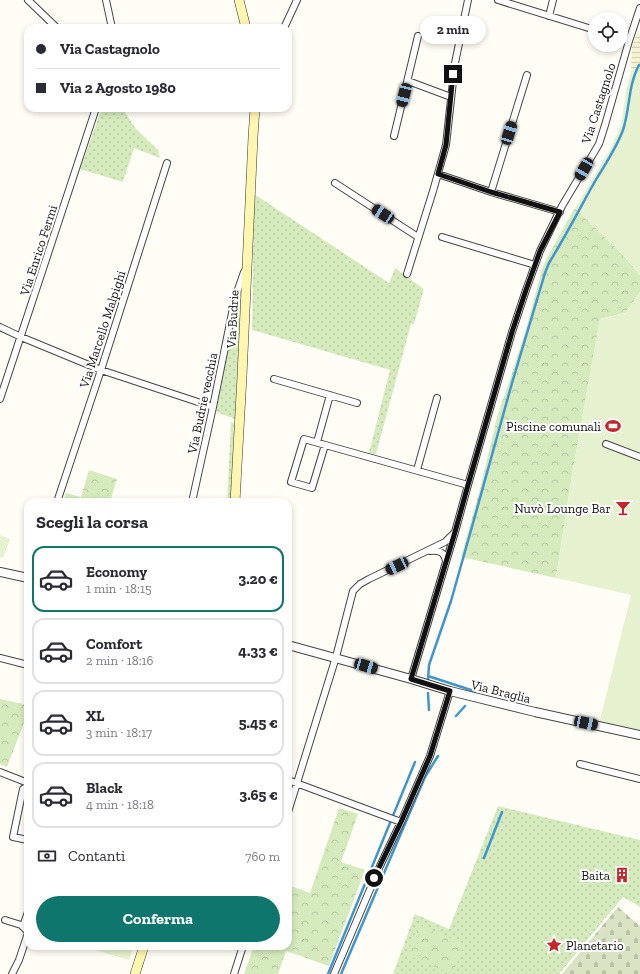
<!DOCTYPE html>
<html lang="it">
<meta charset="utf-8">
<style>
:root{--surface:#fff;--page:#f2f2f3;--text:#2b2b33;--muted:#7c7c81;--line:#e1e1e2;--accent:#0f766e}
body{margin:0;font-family:"Zilla Slab",serif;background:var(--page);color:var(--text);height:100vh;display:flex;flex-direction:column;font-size:15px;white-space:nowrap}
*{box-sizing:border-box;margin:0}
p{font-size:13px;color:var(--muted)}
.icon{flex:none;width:22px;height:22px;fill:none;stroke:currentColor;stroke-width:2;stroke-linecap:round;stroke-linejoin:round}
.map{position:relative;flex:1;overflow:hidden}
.details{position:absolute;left:24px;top:498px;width:268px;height:452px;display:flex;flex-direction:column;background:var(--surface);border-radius:12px;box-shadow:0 2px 6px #0003}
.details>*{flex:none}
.guide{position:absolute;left:24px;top:24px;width:268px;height:88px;border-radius:12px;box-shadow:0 2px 6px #0003;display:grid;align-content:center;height:88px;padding:0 12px;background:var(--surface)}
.controls{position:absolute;left:588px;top:12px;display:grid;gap:8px}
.controls a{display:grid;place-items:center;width:40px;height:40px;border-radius:50%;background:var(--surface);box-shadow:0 2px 6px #0003;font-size:20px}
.end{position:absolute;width:18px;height:18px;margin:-9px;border:5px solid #111;background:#fff;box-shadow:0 0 0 2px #fff}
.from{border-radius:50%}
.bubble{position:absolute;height:28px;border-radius:14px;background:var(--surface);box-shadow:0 2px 6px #0003;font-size:13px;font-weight:700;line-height:28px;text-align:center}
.car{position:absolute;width:12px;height:24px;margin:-12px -6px;border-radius:5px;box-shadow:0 0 3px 1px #0007;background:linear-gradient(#222 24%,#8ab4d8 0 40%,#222 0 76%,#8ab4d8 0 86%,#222 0)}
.guide b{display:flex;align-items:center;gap:14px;height:38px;font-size:15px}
.guide b+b{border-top:1px solid var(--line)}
.guide i{width:10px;height:10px;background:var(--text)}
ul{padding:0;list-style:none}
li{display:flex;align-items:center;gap:12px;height:66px;margin:0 8px 6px;padding:0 4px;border:2px solid var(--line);border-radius:12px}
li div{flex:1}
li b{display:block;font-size:15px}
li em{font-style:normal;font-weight:700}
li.active{border-color:var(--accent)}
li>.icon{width:36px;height:36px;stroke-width:1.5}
h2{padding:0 12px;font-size:18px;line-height:48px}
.pay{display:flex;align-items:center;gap:10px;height:44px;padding:0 12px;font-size:15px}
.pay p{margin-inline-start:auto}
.cta{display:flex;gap:8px;margin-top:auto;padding:8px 12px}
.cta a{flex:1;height:46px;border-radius:24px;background:var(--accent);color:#fff;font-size:16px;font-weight:700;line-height:46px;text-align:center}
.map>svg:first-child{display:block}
</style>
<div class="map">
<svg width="640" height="974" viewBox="0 0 640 974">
<defs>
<pattern id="farmland-rules" width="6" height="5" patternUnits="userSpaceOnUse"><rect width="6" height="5" fill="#f6f3d4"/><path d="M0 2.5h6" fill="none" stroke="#d2cfb5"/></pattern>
<pattern id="grass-dots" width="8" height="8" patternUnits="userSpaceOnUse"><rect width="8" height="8" fill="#d5ebbd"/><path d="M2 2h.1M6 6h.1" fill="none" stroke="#b6c8a1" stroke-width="1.8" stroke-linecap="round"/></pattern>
<pattern id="cemetery-stones" width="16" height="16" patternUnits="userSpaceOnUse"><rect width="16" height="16" fill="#d9e3c4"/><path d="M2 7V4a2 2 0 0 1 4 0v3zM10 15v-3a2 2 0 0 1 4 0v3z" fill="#b9c2a7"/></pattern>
<pattern id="park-crowns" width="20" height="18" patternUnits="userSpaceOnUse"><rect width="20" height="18" fill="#d5ebbd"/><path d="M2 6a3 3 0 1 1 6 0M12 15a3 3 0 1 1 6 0" fill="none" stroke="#b6c8a1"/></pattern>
</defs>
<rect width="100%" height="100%" fill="#fffdf5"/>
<!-- farmland -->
<path fill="url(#farmland-rules)" d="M637 33 640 34V67L631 71 632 45Z"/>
<!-- grass -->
<path fill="url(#grass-dots)" d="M102 108H125V112L136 129 158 150 160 158 134 148 123 182 80 169Z
M254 194 389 283 395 268 424 289 414 324H411L376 454 369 453 390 370 252 330Z
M242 285 235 419 216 412 237 305Z
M231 422 234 423 232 491V502H227Z
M498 806 640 840V907L623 897 559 974H393L415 914 449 929Z"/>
<!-- cemetery -->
<path fill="url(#cemetery-stones)" d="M618 907 640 926V974H562Z"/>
<!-- park -->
<path fill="url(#park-crowns)" d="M575 208 624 256 640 275V292L625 313 600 319 572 475 556 578 461 557 480 489 497 417 511 376 526 329 543 266 560 234Z
M89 470 117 479 110 502H63L66 493 81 497Z
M0 699 28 705V712L7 767 0 764Z
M339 808 358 814 341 862 365 870 329 966 286 951 278 974H244L254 946H288V885L310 893Z
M419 925 465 944 452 974 406 955Z"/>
<!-- pitch -->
<path fill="#e6f2cf" d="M640 67V275L624 256 575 208 610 149 621 126 626 90 631 71Z
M640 292V738L598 728 631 595 556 578 572 475 600 319 625 313Z
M0 535 10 539 3 558 0 557Z
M82 946H133L129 960Z"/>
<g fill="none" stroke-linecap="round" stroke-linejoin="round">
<!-- stream -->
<path stroke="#3f96cf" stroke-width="2.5" d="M428 676 474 691 475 695
M428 680 429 665 451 601 475 516 512 383 545 273 549 263C565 237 579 210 594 183 604 166 616 149 623 130 630 109 628 85 639 65H640
M428 693 429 710
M456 716 465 706
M484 858 502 812
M328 974 415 762
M341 974 425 777 438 756"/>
<defs>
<path id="minor" d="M28 0 57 28
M106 0 112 28
M498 0 595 30
M549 16 553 0
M284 28 297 0
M621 38 629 41
M408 81 451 97
M394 136 418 36
M438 174 491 192 560 212
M335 183 418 237
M491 192 527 75
M442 237 535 265
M407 274 433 191 446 145 455 63 468 0
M0 327 21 337 101 370 213 407
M274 379 357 403
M0 399 96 108
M317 442 330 395
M606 444 640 457
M325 445 312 488 291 482 304 439 468 485
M417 470 437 398
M57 502 101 370 167 163
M192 502 213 407 235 298 244 272
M430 551C439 550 445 552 446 562
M0 658 28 665
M411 679 455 532 468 485 512 332 526 290 540 251 562 206 599 144 605 125 629 41 640 8
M580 764 640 779
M0 772 28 783
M288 780 401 822
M28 786 23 789 13 837 28 840
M288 812 336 657 353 591 360 584 369 579 445 542 454 533
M5 920 21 925 28 932
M23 926 28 912
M12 974 19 960 28 933
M234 974 243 946
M334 974 380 866 401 822 430 756 450 691"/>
<path id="tertiary" d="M0 572 28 578
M288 645 411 679 450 691 535 712 640 735"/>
<path id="secondary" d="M239 0 246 28
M235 502 242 376 253 137 255 108
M135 974 144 946"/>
</defs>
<!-- minor casing -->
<use href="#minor" stroke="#444" stroke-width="8"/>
<!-- tertiary casing -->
<use href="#tertiary" stroke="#444" stroke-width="10"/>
<!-- secondary casing -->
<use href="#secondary" stroke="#333" stroke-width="10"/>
<!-- minor -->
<use href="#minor" stroke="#fff" stroke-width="6"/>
<!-- tertiary -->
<use href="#tertiary" stroke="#fff" stroke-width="8"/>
<!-- secondary -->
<use href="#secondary" stroke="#fff6b0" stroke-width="9"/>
</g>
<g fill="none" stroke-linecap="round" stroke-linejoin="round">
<!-- route -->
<path stroke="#111" stroke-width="5" d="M374 878 401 822 430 756 450 691 411 679 455 532 468 485 512 332 526 290 540 251 560 212 491 192 438 174 446 145 453 74"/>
</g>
<!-- icons -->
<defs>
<symbol id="stadium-bare" viewBox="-9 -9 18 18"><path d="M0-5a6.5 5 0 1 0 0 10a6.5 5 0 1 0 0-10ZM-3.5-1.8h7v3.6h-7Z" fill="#c4262e" stroke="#fff" stroke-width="2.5" paint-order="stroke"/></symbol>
<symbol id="bar-bare" viewBox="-9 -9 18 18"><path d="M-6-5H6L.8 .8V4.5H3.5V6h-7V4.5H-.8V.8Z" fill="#c4262e" stroke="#fff" stroke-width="2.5" paint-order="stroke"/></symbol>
<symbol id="building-bare" viewBox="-9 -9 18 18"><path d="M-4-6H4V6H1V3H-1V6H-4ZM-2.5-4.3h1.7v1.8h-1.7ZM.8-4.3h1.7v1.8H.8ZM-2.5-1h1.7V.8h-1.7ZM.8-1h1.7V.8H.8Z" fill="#c4262e" stroke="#fff" stroke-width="2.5" paint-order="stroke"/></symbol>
<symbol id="sight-bare" viewBox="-9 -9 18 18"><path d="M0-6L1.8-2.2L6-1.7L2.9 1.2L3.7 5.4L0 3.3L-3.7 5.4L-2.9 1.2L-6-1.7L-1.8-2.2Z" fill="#c4262e" stroke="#fff" stroke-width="2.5" paint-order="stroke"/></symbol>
</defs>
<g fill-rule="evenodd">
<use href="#stadium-bare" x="602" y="415" width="22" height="22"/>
<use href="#bar-bare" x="612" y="497" width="22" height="22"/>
<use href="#building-bare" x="611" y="864" width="22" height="22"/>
<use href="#sight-bare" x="543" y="934" width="22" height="22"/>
</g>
<g text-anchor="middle" stroke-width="4" stroke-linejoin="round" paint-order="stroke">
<!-- street labels -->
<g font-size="13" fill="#111" stroke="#fff">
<text transform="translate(598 103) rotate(-72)" y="5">Via Castagnolo</text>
<text transform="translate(38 250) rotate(-72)" y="5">Via Enrico Fermi</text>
<text transform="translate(232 319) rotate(-87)" y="5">Via Budrie</text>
<text transform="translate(102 329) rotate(-72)" y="5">Via Marcello Malpighi</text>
<text transform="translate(202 403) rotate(-78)" y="5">Via Budrie vecchia</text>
<text transform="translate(501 691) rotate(14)" y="5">Via Braglia</text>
</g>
<!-- poi labels -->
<g font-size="13" fill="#111" stroke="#fff" text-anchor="end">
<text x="601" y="431">Piscine comunali</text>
<text x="611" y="513">Nuvò Lounge Bar</text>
<text x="610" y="880">Baita</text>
<text x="566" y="950" text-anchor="start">Planetario</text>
</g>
</g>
</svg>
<div class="controls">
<a><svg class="icon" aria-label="locate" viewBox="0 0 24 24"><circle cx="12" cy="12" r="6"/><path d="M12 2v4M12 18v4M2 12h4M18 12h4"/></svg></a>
</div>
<i class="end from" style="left:374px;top:878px"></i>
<i class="end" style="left:453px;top:74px"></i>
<div class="bubble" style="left:420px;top:16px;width:66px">2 min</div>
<i class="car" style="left:404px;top:95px;rotate:194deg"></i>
<i class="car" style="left:509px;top:133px;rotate:17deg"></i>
<i class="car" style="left:584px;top:169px;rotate:210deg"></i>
<i class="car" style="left:383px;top:214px;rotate:303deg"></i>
<i class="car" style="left:397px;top:566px;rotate:245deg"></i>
<i class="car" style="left:366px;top:666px;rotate:106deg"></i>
<i class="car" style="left:586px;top:723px;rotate:102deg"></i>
<div class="guide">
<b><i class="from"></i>Via Castagnolo</b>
<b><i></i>Via 2 Agosto 1980</b>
</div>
<section class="details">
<h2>Scegli la corsa</h2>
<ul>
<li class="active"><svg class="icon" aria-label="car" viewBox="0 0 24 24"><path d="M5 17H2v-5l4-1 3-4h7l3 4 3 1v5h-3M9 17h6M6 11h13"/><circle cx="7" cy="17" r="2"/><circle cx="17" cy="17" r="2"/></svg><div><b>Economy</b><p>1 min · 18:15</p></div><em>3.20 €</em></li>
<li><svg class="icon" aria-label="car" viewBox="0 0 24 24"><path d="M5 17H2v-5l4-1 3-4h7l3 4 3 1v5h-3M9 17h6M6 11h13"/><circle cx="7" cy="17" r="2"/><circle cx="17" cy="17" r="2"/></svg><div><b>Comfort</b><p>2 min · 18:16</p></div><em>4.33 €</em></li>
<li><svg class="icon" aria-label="car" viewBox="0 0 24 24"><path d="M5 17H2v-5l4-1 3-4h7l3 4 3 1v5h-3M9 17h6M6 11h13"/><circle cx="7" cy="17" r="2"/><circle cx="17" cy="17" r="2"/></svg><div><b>XL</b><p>3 min · 18:17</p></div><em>5.45 €</em></li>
<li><svg class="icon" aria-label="car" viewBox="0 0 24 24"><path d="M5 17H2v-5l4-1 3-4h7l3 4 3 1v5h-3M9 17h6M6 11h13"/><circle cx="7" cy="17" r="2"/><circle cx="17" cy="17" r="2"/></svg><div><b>Black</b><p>4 min · 18:18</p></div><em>3.65 €</em></li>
</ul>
<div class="pay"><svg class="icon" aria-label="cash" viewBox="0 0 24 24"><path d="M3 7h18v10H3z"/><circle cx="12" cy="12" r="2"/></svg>Contanti<p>760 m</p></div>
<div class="cta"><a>Conferma</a></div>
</section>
</div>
